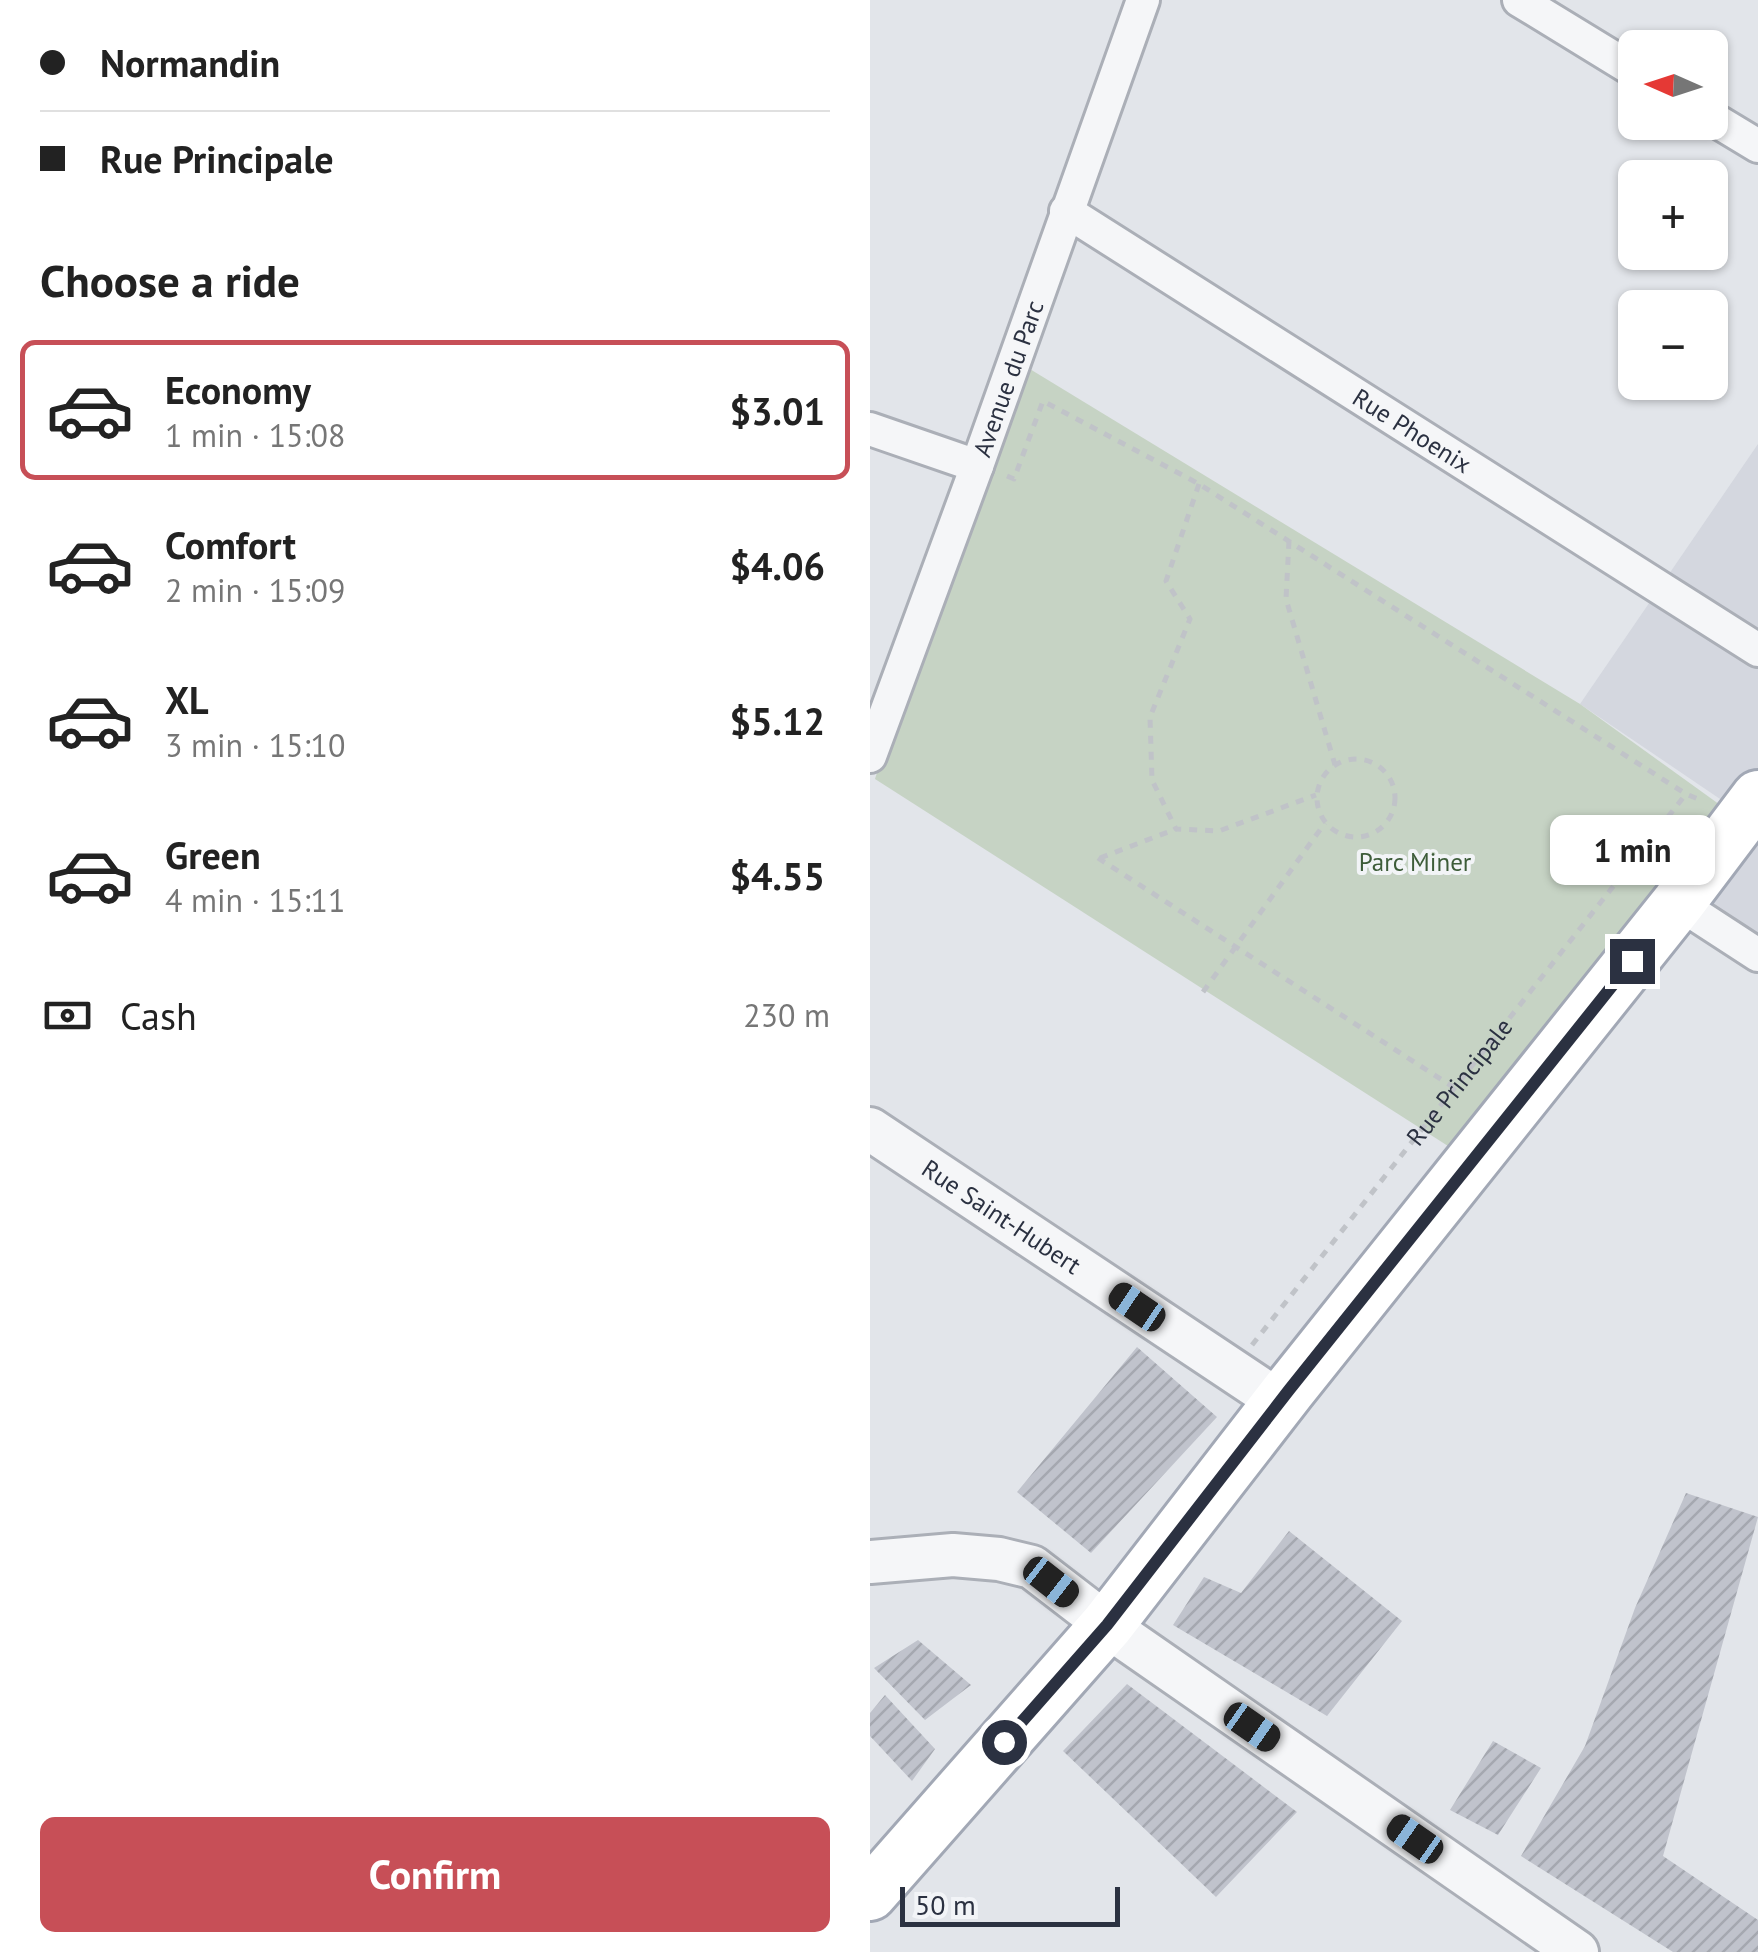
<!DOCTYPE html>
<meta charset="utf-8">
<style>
:root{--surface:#fff;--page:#f2f2f2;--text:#222;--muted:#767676;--line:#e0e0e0;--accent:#c74f57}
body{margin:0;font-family:"PT Sans",sans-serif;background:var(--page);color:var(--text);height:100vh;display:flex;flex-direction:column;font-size:38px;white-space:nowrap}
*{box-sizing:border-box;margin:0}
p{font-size:32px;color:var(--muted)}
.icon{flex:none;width:55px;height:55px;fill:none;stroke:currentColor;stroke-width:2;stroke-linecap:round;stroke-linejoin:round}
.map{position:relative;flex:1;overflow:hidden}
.drawer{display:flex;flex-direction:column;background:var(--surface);width:870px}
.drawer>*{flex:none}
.guide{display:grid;align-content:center;height:220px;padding:0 40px;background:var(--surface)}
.needle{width:65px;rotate:273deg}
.controls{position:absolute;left:748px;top:30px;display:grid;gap:20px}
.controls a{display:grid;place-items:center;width:110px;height:110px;border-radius:15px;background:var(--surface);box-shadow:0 2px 8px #0004;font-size:50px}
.scale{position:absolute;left:30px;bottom:25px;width:220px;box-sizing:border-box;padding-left:10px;border:5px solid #2b3141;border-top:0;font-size:28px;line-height:35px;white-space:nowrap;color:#2b3141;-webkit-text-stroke:8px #f2f4f7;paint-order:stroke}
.end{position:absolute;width:45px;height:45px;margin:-22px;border:12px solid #2b3141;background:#fff;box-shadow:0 0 0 5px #fff}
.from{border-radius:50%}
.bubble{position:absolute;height:70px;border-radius:15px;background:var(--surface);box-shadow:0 2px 8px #0004;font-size:32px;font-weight:700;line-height:70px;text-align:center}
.car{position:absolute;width:30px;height:60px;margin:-30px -15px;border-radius:12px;box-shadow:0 0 8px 2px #0007;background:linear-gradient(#222 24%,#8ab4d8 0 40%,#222 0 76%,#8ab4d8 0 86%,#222 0)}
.guide b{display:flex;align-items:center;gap:35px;height:95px;font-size:38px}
.guide b+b{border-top:2px solid var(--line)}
.guide i{width:25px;height:25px;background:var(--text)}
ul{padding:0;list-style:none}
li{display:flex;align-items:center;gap:30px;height:140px;margin:0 20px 15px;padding:0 20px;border:5px solid transparent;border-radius:15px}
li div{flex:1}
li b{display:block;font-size:38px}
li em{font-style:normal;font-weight:700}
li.active{border-color:var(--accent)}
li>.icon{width:90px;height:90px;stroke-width:1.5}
h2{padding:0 40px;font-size:45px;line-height:120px}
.pay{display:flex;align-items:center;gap:25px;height:110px;padding:0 40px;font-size:38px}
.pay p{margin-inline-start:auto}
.primary-button{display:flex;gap:20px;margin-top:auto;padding:20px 40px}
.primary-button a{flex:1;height:115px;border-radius:15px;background:var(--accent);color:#fff;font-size:40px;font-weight:700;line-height:115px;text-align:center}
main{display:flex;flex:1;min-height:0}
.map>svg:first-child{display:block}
</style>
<main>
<section class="drawer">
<div class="guide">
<b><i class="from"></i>Normandin</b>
<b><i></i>Rue Principale</b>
</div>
<h2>Choose a ride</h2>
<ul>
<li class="active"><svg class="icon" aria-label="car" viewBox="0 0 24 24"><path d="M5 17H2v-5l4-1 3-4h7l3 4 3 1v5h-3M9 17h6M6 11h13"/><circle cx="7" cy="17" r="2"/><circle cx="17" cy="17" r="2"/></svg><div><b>Economy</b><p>1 min · 15:08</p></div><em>$3.01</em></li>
<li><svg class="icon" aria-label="car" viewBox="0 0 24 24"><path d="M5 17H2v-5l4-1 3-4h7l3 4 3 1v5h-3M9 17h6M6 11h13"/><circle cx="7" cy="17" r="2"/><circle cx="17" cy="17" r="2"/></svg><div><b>Comfort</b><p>2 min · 15:09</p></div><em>$4.06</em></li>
<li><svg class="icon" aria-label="car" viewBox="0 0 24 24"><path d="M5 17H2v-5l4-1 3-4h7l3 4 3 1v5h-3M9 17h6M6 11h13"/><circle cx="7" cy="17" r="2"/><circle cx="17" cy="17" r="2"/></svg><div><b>XL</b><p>3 min · 15:10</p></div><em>$5.12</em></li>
<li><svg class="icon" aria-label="car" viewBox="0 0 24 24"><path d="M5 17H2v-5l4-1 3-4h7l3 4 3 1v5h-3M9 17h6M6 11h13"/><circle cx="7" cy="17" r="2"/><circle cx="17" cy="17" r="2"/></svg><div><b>Green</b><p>4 min · 15:11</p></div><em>$4.55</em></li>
</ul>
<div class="pay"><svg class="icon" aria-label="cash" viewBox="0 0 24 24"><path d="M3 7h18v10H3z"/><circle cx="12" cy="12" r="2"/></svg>Cash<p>230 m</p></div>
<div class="primary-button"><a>Confirm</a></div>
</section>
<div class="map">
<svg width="888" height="1952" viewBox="0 0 888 1952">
<defs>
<pattern id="building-hatch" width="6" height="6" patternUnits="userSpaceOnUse" patternTransform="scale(2.5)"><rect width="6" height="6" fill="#c0c3cc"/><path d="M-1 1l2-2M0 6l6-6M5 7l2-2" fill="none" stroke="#a5a8b0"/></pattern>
</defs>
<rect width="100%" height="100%" fill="#e2e5ea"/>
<!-- built -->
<path fill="#d4d7df" d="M888 444V936L832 898 884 822 710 704Z"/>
<!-- park -->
<path fill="#c6d3c4" d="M150 363 710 704 871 820 603 1162 5 779 101 479Z"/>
<!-- building -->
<path fill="url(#building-hatch)" d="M267 1347 347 1417 221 1553 147 1492Z
M816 1493 888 1517 793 1856 888 1920V1952H803L651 1856 715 1746 765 1608Z
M419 1531 532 1621 457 1716 303 1625 334 1577 371 1593Z
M48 1640 101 1685 55 1720 4 1668Z
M257 1684 427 1812 346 1897 193 1751Z
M15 1695 65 1749 42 1781 0 1736V1713Z
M623 1741 671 1768 628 1835 580 1810Z"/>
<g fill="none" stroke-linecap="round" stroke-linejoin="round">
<defs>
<g id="minor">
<path d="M649 0 765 71"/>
<path d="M840 117 888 146"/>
<path id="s2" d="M196 211 888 650"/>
<path d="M0 429 107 466"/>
<path id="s3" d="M0 756 107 466 273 0"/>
<path d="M808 903 888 955"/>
</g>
<g id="tertiary">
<path id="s4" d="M0 1129 410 1402"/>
<path d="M0 1562 83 1555 129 1559 162 1567 253 1637 707 1952"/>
</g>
<path id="primary" d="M0 1894 237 1625 419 1390 808 903 888 797"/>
</defs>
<!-- minor casing -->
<use href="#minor" stroke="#abafb7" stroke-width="38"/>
<!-- tertiary casing -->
<use href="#tertiary" stroke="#abafb7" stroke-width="48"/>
<!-- primary casing -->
<use href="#primary" stroke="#a2a8b5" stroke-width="58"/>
<!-- path -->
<g stroke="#c0c3c8" stroke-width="5" stroke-dasharray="8 8" stroke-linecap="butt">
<path d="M137 476 144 479 173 401 329 484 816 794 833 801"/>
<path d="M329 484 296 581 320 619 280 717 282 780 306 829 349 831 446 795"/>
<path d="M419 541 416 599 465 765"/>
<circle cx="486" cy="798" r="39"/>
<path d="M228 858 583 1087"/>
<path d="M230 858 306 829"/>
<path d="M333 992 455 823"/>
<path id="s1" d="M382 1345 816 794"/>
</g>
<!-- minor -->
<use href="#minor" stroke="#f5f6f8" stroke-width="32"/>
<!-- tertiary -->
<use href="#tertiary" stroke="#f5f6f8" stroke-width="42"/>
<!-- primary -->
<use href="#primary" stroke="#fff" stroke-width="52"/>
</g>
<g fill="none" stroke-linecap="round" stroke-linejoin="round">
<!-- route -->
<path stroke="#2b3141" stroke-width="12" d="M134 1742 237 1625 419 1390 762 961"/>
</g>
<g text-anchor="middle" stroke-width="8" stroke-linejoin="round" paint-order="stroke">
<!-- street labels -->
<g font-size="25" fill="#2b3141" stroke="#f2f4f7">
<text dy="9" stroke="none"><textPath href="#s3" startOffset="402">Avenue du Parc</textPath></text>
<text dy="9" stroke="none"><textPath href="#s2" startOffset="410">Rue Phoenix</textPath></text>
<text dy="9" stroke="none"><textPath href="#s1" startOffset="335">Rue Principale</textPath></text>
<text dy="9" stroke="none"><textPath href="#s4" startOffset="158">Rue Saint-Hubert</textPath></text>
</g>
<!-- park labels -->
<g font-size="25" fill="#3d5c39" stroke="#f2f4f7">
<text x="545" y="871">Parc Miner</text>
</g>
</g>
</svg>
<div class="controls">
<a><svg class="needle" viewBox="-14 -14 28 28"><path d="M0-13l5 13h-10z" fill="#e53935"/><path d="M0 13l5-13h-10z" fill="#767676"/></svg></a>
<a>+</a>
<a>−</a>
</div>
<div class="scale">50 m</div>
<i class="end from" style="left:134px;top:1742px"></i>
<i class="end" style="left:762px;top:961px"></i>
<div class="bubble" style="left:680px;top:815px;width:165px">1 min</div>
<i class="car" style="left:267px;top:1307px;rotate:304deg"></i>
<i class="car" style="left:181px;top:1582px;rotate:128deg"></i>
<i class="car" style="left:382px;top:1727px;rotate:125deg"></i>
<i class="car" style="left:545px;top:1839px;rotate:305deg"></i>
</div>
</main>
